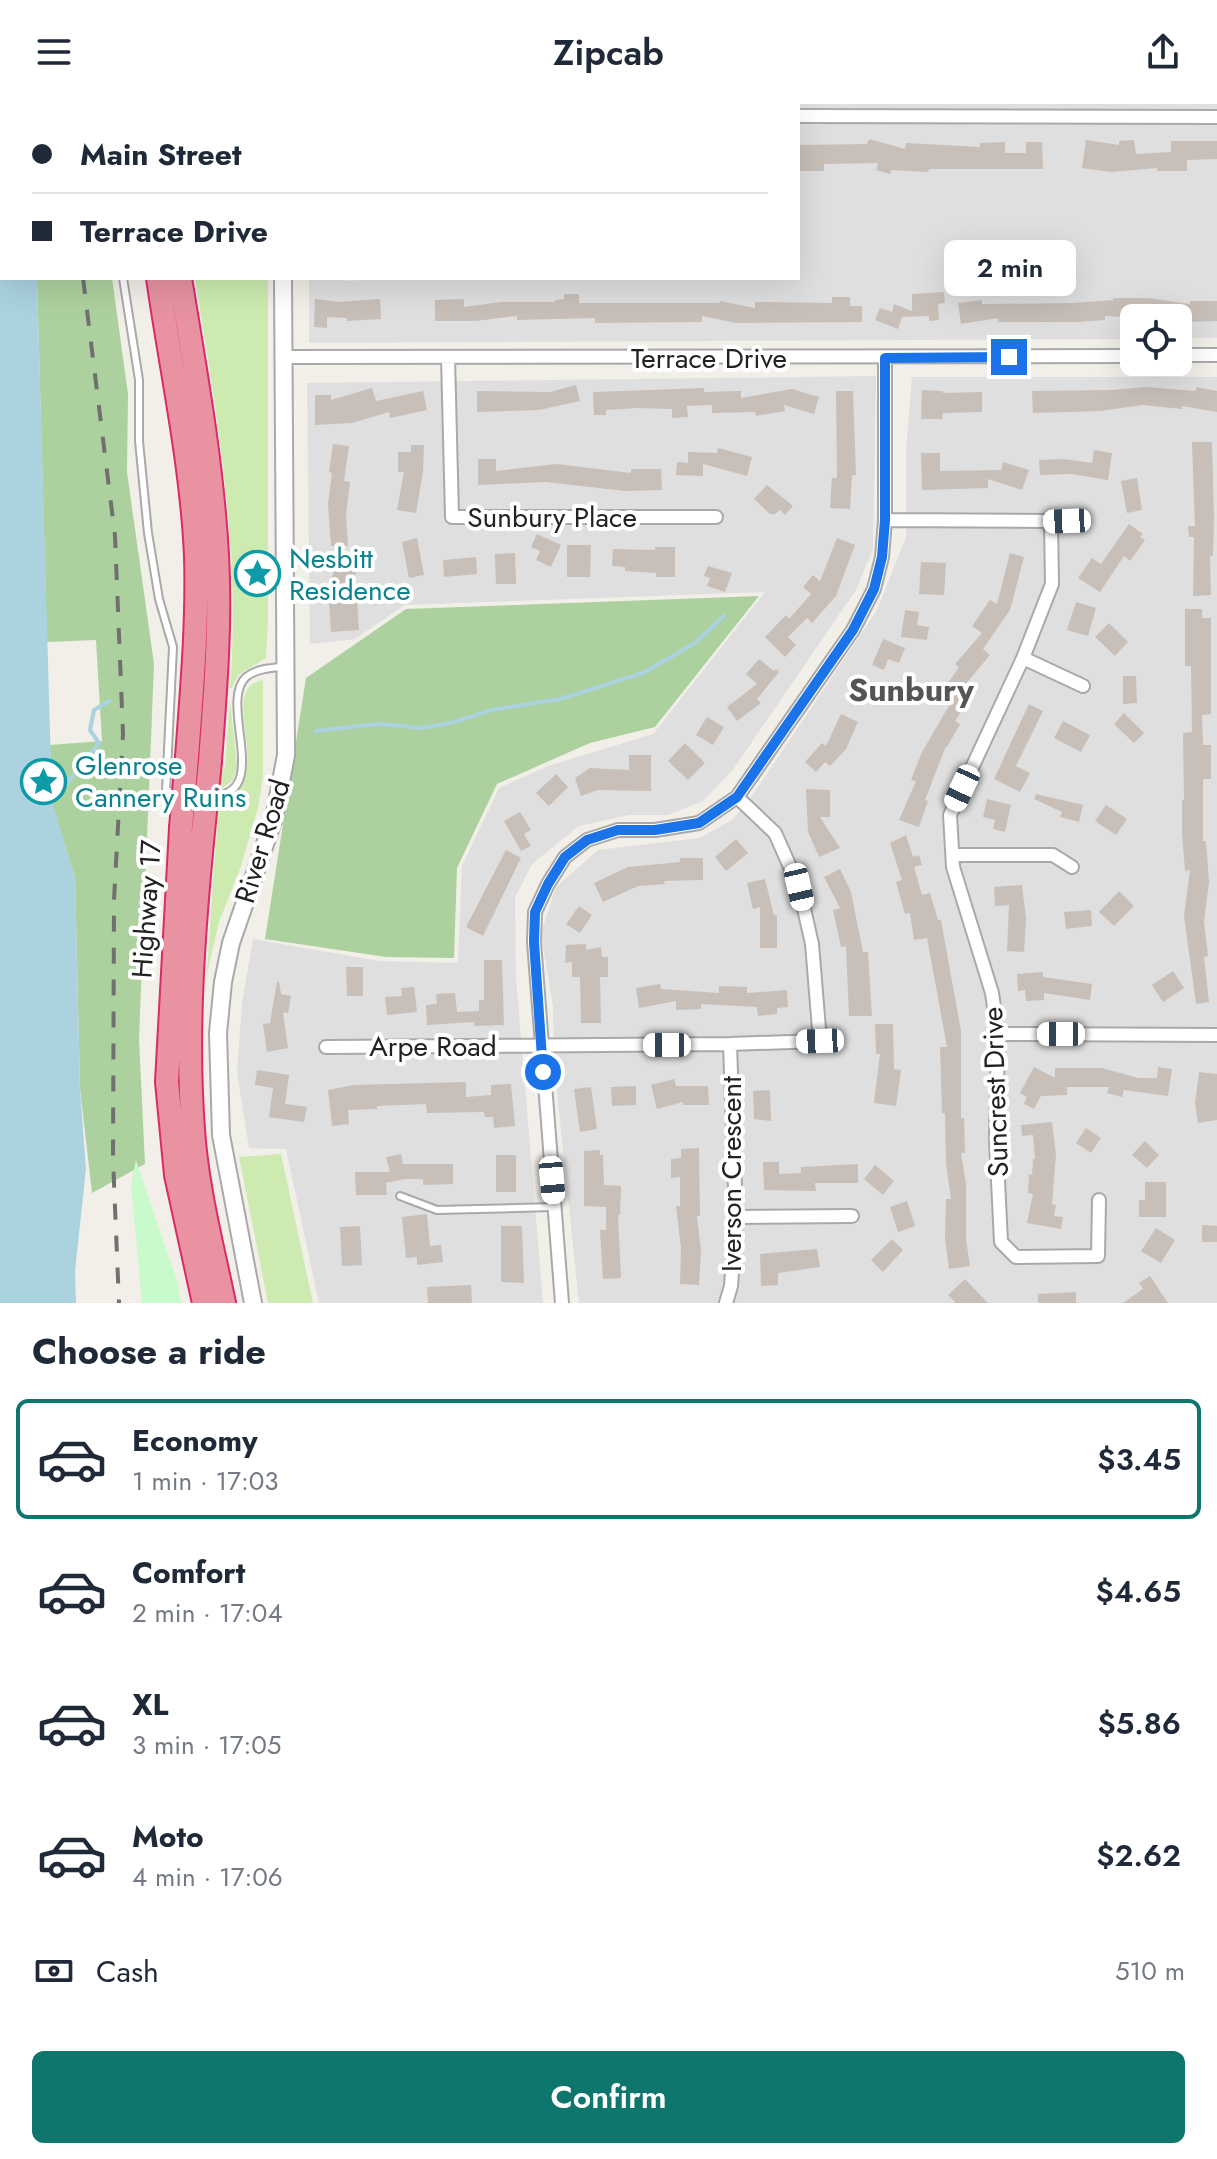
<!DOCTYPE html>
<meta charset="utf-8">
<style>
:root{--surface:#fff;--page:#f6f6f7;--text:#1f2937;--muted:#747a83;--line:#e0e1e3;--accent:#0f766e}
body{margin:0;font-family:Jost,sans-serif;background:var(--page);color:var(--text);height:100vh;display:flex;flex-direction:column;font-size:30px;white-space:nowrap}
*{box-sizing:border-box;margin:0}
p{font-size:26px;color:var(--muted)}
.icon{flex:none;width:44px;height:44px;fill:none;stroke:currentColor;stroke-width:2;stroke-linecap:round;stroke-linejoin:round}
.map{position:relative;height:1199px;overflow:hidden}
.panel{display:flex;flex-direction:column;background:var(--surface);flex:1}
.panel>*{flex:none}
.top-card{position:absolute;left:0px;top:0px;width:800px;height:176px;box-shadow:0 8px 32px #0002;display:grid;align-content:center;height:176px;padding:0 32px;background:var(--surface)}
.buttons{position:absolute;left:1120px;top:200px;display:grid;gap:16px}
.buttons a{display:grid;place-items:center;width:72px;height:72px;border-radius:12px;background:var(--surface);box-shadow:0 8px 32px #0002;font-size:40px}
.end{position:absolute;width:36px;height:36px;margin:-18px;border:10px solid #1a73e8;background:#fff;box-shadow:0 0 0 4px #fff}
.from{border-radius:50%}
.bubble{position:absolute;height:56px;border-radius:12px;background:var(--surface);box-shadow:0 8px 32px #0002;font-size:26px;font-weight:600;line-height:56px;text-align:center}
.car{position:absolute;width:24px;height:48px;margin:-24px -12px;border-radius:10px;box-shadow:0 0 6px 2px #0007;background:linear-gradient(#fff 24%,#345 0 40%,#fff 0 76%,#345 0 86%,#fff 0)}
.top-card b{display:flex;align-items:center;gap:28px;height:76px;font-size:30px}
.top-card b+b{border-top:2px solid var(--line)}
.top-card i{width:20px;height:20px;background:var(--text)}
ul{padding:0;list-style:none}
li{display:flex;align-items:center;gap:24px;height:120px;margin:0 16px 12px;padding:0 16px;border:4px solid transparent;border-radius:12px}
li div{flex:1}
li b{display:block;font-size:30px}
li em{font-style:normal;font-weight:600}
li.on{border-color:var(--accent)}
li>.icon{width:72px;height:72px;stroke-width:1.5}
h2{padding:0 32px;font-size:36px;line-height:96px}
.pay{display:flex;align-items:center;gap:20px;height:88px;padding:0 32px;font-size:30px}
.pay p{margin-inline-start:auto}
.primary-button{display:flex;gap:16px;margin-top:auto;padding:16px 32px}
.primary-button a{flex:1;height:92px;border-radius:12px;background:var(--accent);color:#fff;font-size:32px;font-weight:600;line-height:92px;text-align:center}
header{display:flex;justify-content:space-between;align-items:center;height:104px;padding:0 32px;background:var(--surface);font-size:36px;font-weight:600}
.map>svg:first-child{display:block}
</style>
<header><svg class="icon" aria-label="menu" viewBox="0 0 24 24"><path d="M4 6h16M4 12h16M4 18h16"/></svg>Zipcab<svg class="icon" aria-label="share" viewBox="0 0 24 24"><path d="M12 15V3M7 8l5-5 5 5M5 13v7h14v-7"/></svg></header>
<div class="map">
<svg width="1217" height="1199" viewBox="0 0 1217 1199">
<rect width="100%" height="100%" fill="#f2efe9"/>
<!-- residential -->
<path fill="#e0dfdf" d="M348 0H1217V234H1178V214H1134V235L309 239V174H344L345 177 395 174H798V2Z
M876 272 873 445 856 486 732 667 703 697 668 711H629L579 722 532 760 515 794 516 874 543 1199H319L286 1045 249 1044 237 968 242 899 253 835 380 857 458 859 462 762 499 684 548 662 653 630 765 488 405 501 355 535 310 540 307 279Z
M912 273H1217V1199H579L554 960 553 903 541 829 556 783 598 746 700 734 733 715 752 692 877 506 906 433V345Z"/>
<!-- grass -->
<path fill="#cdebb0" d="M195 174H268V516L266 554 238 571 232 584H230C241 446 217 310 195 174Z
M263 576V673L258 704 240 765 219 818 207 870 204 905 219 697C282 678 213 584 263 576Z
M230 595 237 663 233 676 219 687 222 666 225 663Z
M281 1050 313 1199H268L239 1053Z"/>
<!-- forest -->
<path fill="#add19e" d="M37 174H112L128 290 127 368 154 560 139 935 145 1060 92 1089 80 985 75 774 52 699 50 641 102 637 96 536 47 538Z
M759 492 655 623 590 639 497 680 457 764 454 854 386 853 265 835 306 574 406 505Z"/>
<!-- park -->
<path fill="#c8facc" d="M136 1056 178 1180 181 1199H142L131 1082Z"/>
<!-- water -->
<path fill="#aad3df" d="M0 0H39L2 2V174H37L52 698 75 774 80 985 86 1065 75 1167 76 1199H0Z"/>
<g fill="none" stroke-linecap="round" stroke-linejoin="round">
<!-- stream -->
<path stroke="#aad3df" stroke-width="4" d="M316 627 378 620 422 624 455 618 492 606 560 595 643 569 695 539 724 512
M52 699 99 639 90 626 94 606 109 597"/>
</g>
<!-- building -->
<path fill="#c7bfb8" d="M869 35 905 45 906 39 980 43V39L1005 38V49H1026V38H1042L1043 65H929L928 68 891 66 890 70 876 66 878 59 824 60V67H798V41L867 40Z
M1086 36 1119 41V37L1134 36 1136 50 1171 48V37H1217V55L1187 56V67H1157V64L1111 68 1082 64Z
M944 188 945 199 938 200 939 216 929 217V212L902 213 898 225 875 216 880 204 892 208 894 200 912 207V190Z
M564 190H579V199H719L720 197 755 204V198L832 199V193H850V202H862V218L736 219 702 212V218L595 219V214L517 216V212L476 217H435V196L464 195V203L501 198H555V196L564 195Z
M1113 194H1148L1190 200V197H1217V217L1186 218 1178 217V214L1143 212V214L1105 212V216L1078 218H998V214L961 220 958 199 982 196V200L1073 199 1113 196Z
M315 195 339 198 380 195 381 215 347 217V214L327 213V224L314 223Z
M576 281 580 297 539 306 477 308V287L550 288Z
M1146 283 1196 287V283L1217 287V308L1182 302V305L1142 301 1101 307 1033 309 1032 287 1112 286Z
M372 284 376 297 423 287 427 306 390 314 389 308 352 319 315 321V291H331V296Z
M704 284V288L741 287V294L792 285 819 293 814 310 784 301 785 307 756 312 755 308 712 309V301L687 302 688 313 672 314V305L636 304 606 306V311H594L593 288Z
M922 286 943 287V289L982 288V308L943 309 942 315H921Z
M836 287H853L856 371H852L850 405 830 404 832 374H837Z
M1192 338H1212L1214 414 1213 452H1210L1211 491 1193 492 1194 433H1189L1188 422H1195Z
M333 340 349 342 344 377 350 378 346 411 348 442H331L328 400 332 369 329 368Z
M411 341H424L423 368 416 409 397 406 404 368H398V348H411Z
M718 344 752 353 747 372 703 360V372L676 371 677 358 688 359V348L717 349Z
M1094 346 1112 349 1108 376 1071 370 1040 371 1039 356 1063 355 1092 359Z
M921 349H940V367L1001 366 1003 358 1029 366 1022 386 988 375V384L922 386Z
M478 355H496V367L557 360 631 369V365H661L662 386 625 387 546 378 478 381Z
M1137 374 1142 406 1127 409 1121 377Z
M767 381 793 402 785 411 780 406 775 410H770L754 395Z
M1129 420 1143 430 1140 433 1145 436 1130 457 1124 452 1100 488 1078 474 1092 454 1101 460Z
M537 430 561 441 551 463 536 456 540 447 531 443Z
M417 434 424 471 409 474 402 438Z
M837 434 855 441 836 492 812 519 807 514 788 533 796 541 785 553 765 533 786 511 789 515 811 490 803 483 813 471 820 477Z
M567 441H591L590 473H567Z
M655 443H675V473H656V469L625 467V463L612 462 613 445 655 446Z
M515 449 516 480H496L495 450Z
M1010 449 1024 453 1010 506 983 545 990 551 964 582 974 588 955 617 960 620 947 643 946 642 925 696 928 697 919 723 899 716 916 677 911 676 922 648 953 595 942 588 959 563 955 560 982 529 972 522 990 496 997 500Z
M476 453 477 470 444 473 443 456Z
M339 455 359 462 346 494H357L359 526 331 528 328 482Z
M921 458 946 459 944 491 919 490Z
M708 462 732 469 725 488 707 482 710 474 704 472Z
M1076 498 1096 504 1088 532 1067 526Z
M1185 505H1202V514H1211V610L1202 611 1203 641H1211V675H1203V737H1206L1209 778 1204 818 1208 852 1204 853 1209 898 1196 900 1184 812 1190 766 1185 767 1182 729V696H1184L1183 629 1192 628 1191 562H1185Z
M905 506 919 508 917 521 929 523 927 536 901 533Z
M1109 519 1128 538 1115 552 1095 533Z
M883 535 905 544 899 559 888 555 884 566 872 561Z
M759 555 774 567 776 565 779 568 757 595 761 599 737 617 727 603 757 580 746 570Z
M866 572 878 586 858 603 846 589Z
M1123 572H1136L1137 599 1123 600Z
M1029 600 1043 607 1016 662 1030 669 1020 688 994 675Z
M1124 609 1144 629 1134 639 1114 620Z
M841 610 858 618 846 645 830 662 825 658 816 668 805 658 822 639 826 642Z
M707 613 724 623 713 641 696 631Z
M1063 617 1090 631 1081 648 1054 634Z
M685 639 705 659 688 676 668 657Z
M629 651H651V687L598 686 581 692 575 674 590 664 629 666Z
M556 670 568 683 549 702 536 689Z
M806 685 830 686V713H820L840 744 819 753 808 728Z
M1036 690 1083 701 1079 718 1060 713 1062 708 1034 695Z
M987 695 1011 701 1005 728 993 725 995 716 983 713Z
M1106 701 1127 715 1116 731 1095 717Z
M520 708 531 726 524 730 531 742 521 747 504 717Z
M906 731 913 753 919 751 922 761 914 763 922 791 930 789 938 816H941L961 927V1014H964L965 1049H961L966 1080V1135L970 1162 949 1165 945 1134 946 1095H951L946 1059 945 1009H942L940 943H947L927 834 914 836 910 809 905 810 896 778 902 776 890 739Z
M736 735 748 749 726 767 715 753Z
M506 746 521 754 483 832 466 823Z
M680 754H703V776L664 777 665 780 638 782 603 798 594 779 628 763 680 758Z
M840 765 851 788 863 848H868L872 912H849L846 842 841 843 833 806 840 804 824 773Z
M765 775 774 811H777V844H760V803L753 805 747 779Z
M1022 781 1026 815 1024 848 1007 847 1009 801 995 802 994 783Z
M1119 787 1134 802 1114 822 1099 808Z
M579 802 592 811 580 829 566 820Z
M1091 806 1092 822 1066 825 1064 808Z
M586 840V846L601 843 602 853H608V873H600L601 919H581L580 873H572V858L565 859 566 841Z
M484 856H502L504 921 474 922V918L427 921 426 901 437 900 436 890 455 889 457 908 479 907V896H484Z
M346 863H363V892H347Z
M1173 867 1184 884 1163 898 1152 881Z
M1043 868V873L1092 880 1090 896 1044 889V896L1026 897 1025 886 1018 887 1017 870Z
M277 878H279L281 890 291 892 288 909 283 908 288 944 267 948 263 920 270 919Z
M660 880 661 885 719 889V882L747 883V889L787 886 788 903 777 904V910L758 912 757 903 701 900V905L676 906V897L639 904 636 884Z
M414 883 417 908 387 911 385 893 402 892 401 884Z
M875 920H893L894 965 901 966 896 1002 874 999 880 950H876Z
M1034 963 1055 974V964H1102L1138 974H1157L1158 963 1172 965 1168 992 1124 986 1122 993 1107 989 1109 983H1067V991L1041 992 1034 1005 1024 1000 1027 993 1020 989Z
M257 966 289 971 285 1000 307 1003 304 1018 269 1013 273 984 255 981Z
M1199 968 1217 970V1016L1198 1019 1195 999Z
M674 975 676 982H708L709 1001H683V998L657 1005 651 981Z
M466 978V993L491 991V981L511 980 515 1022 494 1024 493 1013H485L484 1008 427 1009 426 1000 377 1002V1005L348 1006 349 1020 332 1022 328 986 354 981Z
M636 982V1001L612 1002 611 983Z
M591 983 597 1025 580 1028 574 985Z
M770 986 771 1017 754 1015 753 987Z
M1052 1018 1056 1051 1052 1100 1056 1101 1054 1112 1063 1113 1061 1125 1027 1119 1033 1090 1028 1089 1029 1070 1032 1071 1033 1055H1035L1033 1031 1022 1032 1021 1021Z
M1086 1024 1101 1034 1091 1049 1076 1039Z
M1145 1037 1159 1051 1147 1064 1132 1051Z
M699 1044 700 1112H697L701 1146 699 1181 680 1180 681 1144 676 1102H680V1073L671 1074V1055L681 1054V1045Z
M600 1046V1051H603L604 1081 621 1082 620 1111H618L621 1174 603 1175 600 1126H606V1103L584 1102V1047Z
M401 1050 403 1060H453V1080L423 1081V1075H404L386 1079 387 1091H356L355 1068H390L386 1053Z
M496 1051H516V1088H496Z
M763 1058H779V1070L801 1069V1063L858 1060V1079H815L816 1087 764 1086Z
M875 1061 894 1077 883 1091 864 1075Z
M1145 1078H1166V1113H1139V1096H1145Z
M907 1097 915 1122 898 1128 890 1103Z
M427 1110 430 1142 441 1141 443 1158 417 1161V1153L406 1154 402 1113Z
M1202 1121 1217 1122V1138H1202Z
M360 1122 362 1161 342 1162 340 1123Z
M501 1122H522L524 1179 501 1178Z
M1156 1124 1175 1136 1161 1159 1141 1147Z
M892 1135 903 1146 883 1168 871 1156Z
M817 1145 820 1163 778 1169V1181L761 1182 760 1150Z
M1150 1172 1168 1199H1123L1143 1185 1139 1179Z
M965 1175 988 1199H956L948 1191Z
M471 1181 472 1199H428L427 1183Z
M1076 1188V1199H1038V1190Z"/>
<g fill="none" stroke-linecap="round" stroke-linejoin="round">
<defs>
<path id="service" d="M102 0V2
M123 174 139 276V337L148 429 159 495 173 543 166 687 178 688
M213 692C272 690 218 599 246 573 256 565 270 564 282 563
M400 1092 437 1106 554 1103"/>
<path id="minor" d="M456 0 459 2
M798 12 1217 13
M1178 251H1217
M283 253 1134 252
M448 253 452 413H716
M885 416 1051 417 1052 480 1023 554 950 711 953 763 992 889 998 930 996 1036 1001 1138 1016 1153 1098 1152 1099 1096
M1051 417 1083 416
M1023 554 1083 582
M953 751H1053L1072 763
M998 930 1217 931
M326 943 730 940 820 937 812 840 799 783 775 729 737 693
M736 1113 852 1112
M562 1199 534 838 535 808 548 780 565 753 587 736 618 726H655L699 719 737 693 853 526 874 485 882 453 885 416V254
M726 1199 731 1182 736 1113 730 940"/>
<path id="tertiary" d="M283 2V0
M253 1199 221 1031 218 929 223 878 231 839 274 714 286 651 283 174"/>
<path id="motorway" d="M133 0V2
M155 0V2
M158 174C171 265 192 360 196 452 198 519 192 586 187 653
M180 174C195 266 212 358 217 451 221 520 215 589 210 657
M181 724 167 978 176 1071 204 1199
M203 728C193 830 185 935 194 1038 199 1092 213 1146 224 1199"/>
</defs>
<!-- service casing -->
<use href="#service" stroke="#a9a9a9" stroke-width="10"/>
<!-- minor casing -->
<use href="#minor" stroke="#a9a9a9" stroke-width="16"/>
<!-- tertiary casing -->
<use href="#tertiary" stroke="#a9a9a9" stroke-width="20"/>
<!-- motorway casing -->
<use href="#motorway" stroke="#dc2a67" stroke-width="26"/>
<!-- service -->
<use href="#service" stroke="#fff" stroke-width="6"/>
<!-- minor -->
<use href="#minor" stroke="#fff" stroke-width="12"/>
<!-- tertiary -->
<use href="#tertiary" stroke="#fff" stroke-width="16"/>
<!-- motorway -->
<use href="#motorway" stroke="#e892a2" stroke-width="22"/>
<!-- rail -->
<path stroke="#707070" stroke-width="4" stroke-dasharray="16 16" stroke-linecap="butt" d="M68 0V2
M83 174 115 432 123 630 114 796 113 1055 119 1199"/>
<defs>
<path id="motorway-bridge" d="M181 724 187 653
M203 728 210 657"/>
</defs>
<!-- motorway-bridge casing -->
<use href="#motorway-bridge" stroke="#dc2a67" stroke-width="26" stroke-linecap="butt"/>
<!-- motorway-bridge -->
<use href="#motorway-bridge" stroke="#e892a2" stroke-width="22"/>
</g>
<g fill="none" stroke-linecap="round" stroke-linejoin="round">
<!-- route -->
<path stroke="#1a73e8" stroke-width="10" d="M543 968 534 838 535 808 548 780 565 753 587 736 618 726H655L699 719 737 693 853 526 874 485 882 453 885 416V254L1009 253"/>
</g>
<!-- icons -->
<defs>
<symbol id="sight-ring" viewBox="-11 -11 22 22"><circle r="9.5" fill="#fff" stroke="#0f9aa8" stroke-width="1.5"/><path d="M0-6L1.8-2.2L6-1.7L2.9 1.2L3.7 5.4L0 3.3L-3.7 5.4L-2.9 1.2L-6-1.7L-1.8-2.2Z" fill="#0f9aa8"/></symbol>
</defs>
<g fill-rule="evenodd">
<use href="#sight-ring" x="232" y="444" width="51" height="51"/>
<use href="#sight-ring" x="18" y="652" width="51" height="51"/>
</g>
<g text-anchor="middle" stroke-width="8" stroke-linejoin="round" paint-order="stroke">
<!-- street labels -->
<g font-size="28" fill="#222" stroke="#fff">
<text x="709" y="264">Terrace Drive</text>
<text x="552" y="423">Sunbury Place</text>
<text transform="translate(262 737) rotate(-73)" y="10">River Road</text>
<text transform="translate(146 805) rotate(-86)" y="10">Highway 17</text>
<text x="433" y="952">Arpe Road</text>
<text transform="translate(995 988) rotate(-92)" y="10">Suncrest Drive</text>
<text transform="translate(731 1070) rotate(-90)" y="10">Iverson Crescent</text>
</g>
<!-- culture labels -->
<g font-size="28" fill="#0d838f" stroke="#fff" text-anchor="start">
<text x="289" y="464">Nesbitt<tspan x="289" dy="32">Residence</tspan></text>
<text x="75" y="671">Glenrose<tspan x="75" dy="32">Cannery Ruins</tspan></text>
</g>
<!-- quarter labels -->
<g font-size="32" font-weight="bold" fill="#555" stroke="#fff">
<text x="911" y="597">Sunbury</text>
</g>
</g>
</svg>
<div class="buttons">
<a><svg class="icon" aria-label="locate" viewBox="0 0 24 24"><circle cx="12" cy="12" r="6"/><path d="M12 2v4M12 18v4M2 12h4M18 12h4"/></svg></a>
</div>
<i class="end from" style="left:543px;top:968px"></i>
<i class="end" style="left:1009px;top:253px"></i>
<div class="bubble" style="left:944px;top:136px;width:132px">2 min</div>
<i class="car" style="left:1067px;top:417px;rotate:268deg"></i>
<i class="car" style="left:962px;top:684px;rotate:205deg"></i>
<i class="car" style="left:799px;top:783px;rotate:167deg"></i>
<i class="car" style="left:1061px;top:930px;rotate:270deg"></i>
<i class="car" style="left:820px;top:937px;rotate:268deg"></i>
<i class="car" style="left:667px;top:941px;rotate:270deg"></i>
<i class="car" style="left:552px;top:1076px;rotate:175deg"></i>
<div class="top-card">
<b><i class="from"></i>Main Street</b>
<b><i></i>Terrace Drive</b>
</div>
</div>
<section class="panel">
<h2>Choose a ride</h2>
<ul>
<li class="on"><svg class="icon" aria-label="car" viewBox="0 0 24 24"><path d="M5 17H2v-5l4-1 3-4h7l3 4 3 1v5h-3M9 17h6M6 11h13"/><circle cx="7" cy="17" r="2"/><circle cx="17" cy="17" r="2"/></svg><div><b>Economy</b><p>1 min · 17:03</p></div><em>$3.45</em></li>
<li><svg class="icon" aria-label="car" viewBox="0 0 24 24"><path d="M5 17H2v-5l4-1 3-4h7l3 4 3 1v5h-3M9 17h6M6 11h13"/><circle cx="7" cy="17" r="2"/><circle cx="17" cy="17" r="2"/></svg><div><b>Comfort</b><p>2 min · 17:04</p></div><em>$4.65</em></li>
<li><svg class="icon" aria-label="car" viewBox="0 0 24 24"><path d="M5 17H2v-5l4-1 3-4h7l3 4 3 1v5h-3M9 17h6M6 11h13"/><circle cx="7" cy="17" r="2"/><circle cx="17" cy="17" r="2"/></svg><div><b>XL</b><p>3 min · 17:05</p></div><em>$5.86</em></li>
<li><svg class="icon" aria-label="car" viewBox="0 0 24 24"><path d="M5 17H2v-5l4-1 3-4h7l3 4 3 1v5h-3M9 17h6M6 11h13"/><circle cx="7" cy="17" r="2"/><circle cx="17" cy="17" r="2"/></svg><div><b>Moto</b><p>4 min · 17:06</p></div><em>$2.62</em></li>
</ul>
<div class="pay"><svg class="icon" aria-label="cash" viewBox="0 0 24 24"><path d="M3 7h18v10H3z"/><circle cx="12" cy="12" r="2"/></svg>Cash<p>510 m</p></div>
<div class="primary-button"><a>Confirm</a></div>
</section>
